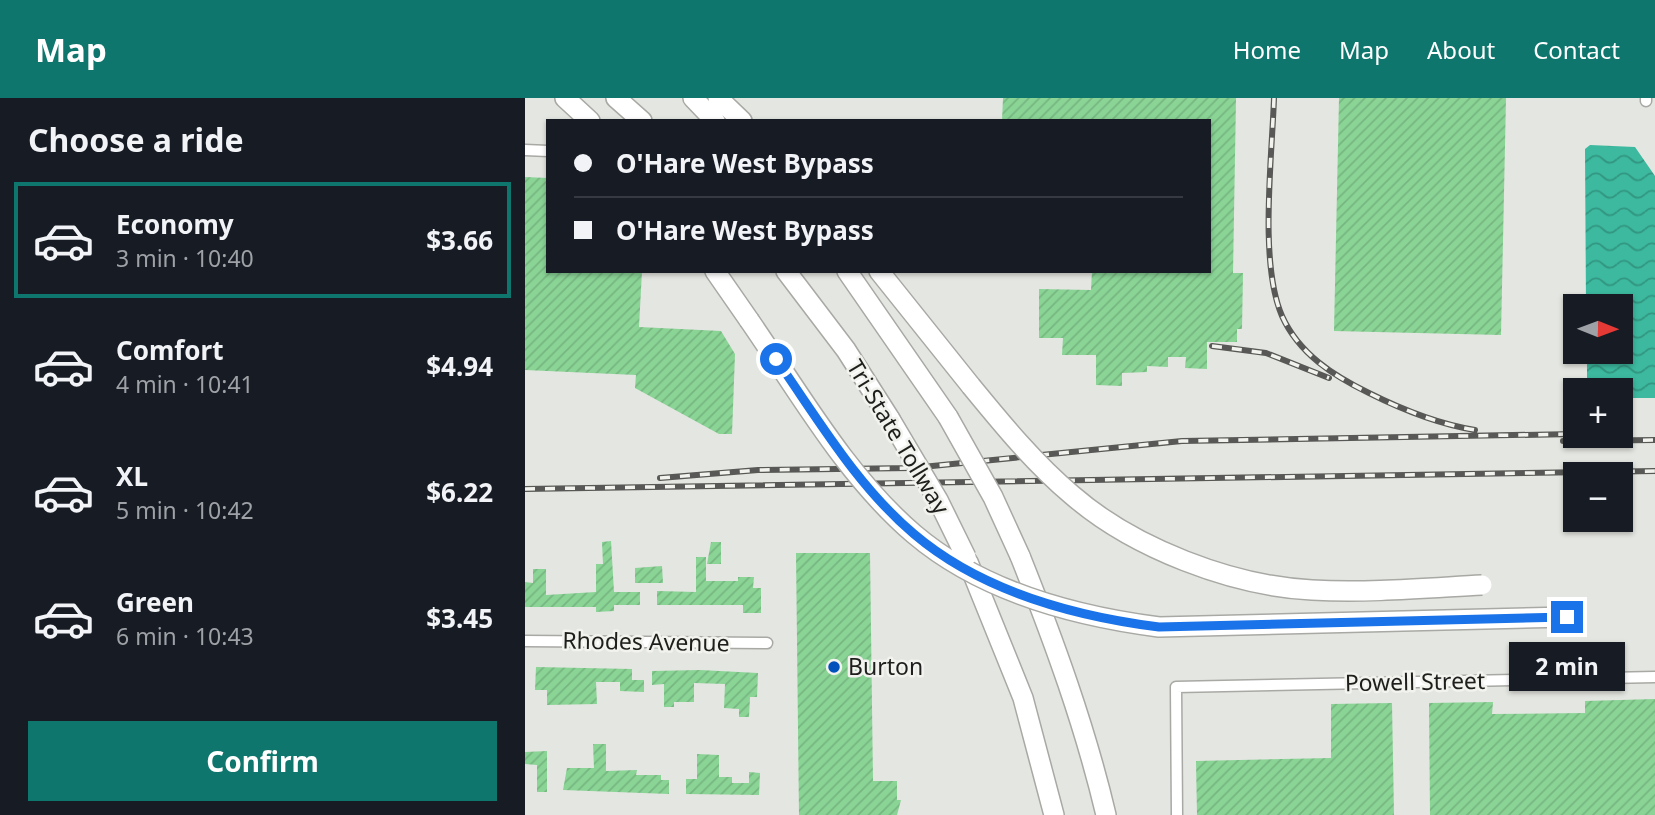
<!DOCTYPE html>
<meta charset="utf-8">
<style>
:root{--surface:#171b24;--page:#242831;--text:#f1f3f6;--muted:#9ea1a6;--line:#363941;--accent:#0f766e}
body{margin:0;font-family:"Noto Sans",sans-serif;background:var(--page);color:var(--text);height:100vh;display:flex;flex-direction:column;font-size:26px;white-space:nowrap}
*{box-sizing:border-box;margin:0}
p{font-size:23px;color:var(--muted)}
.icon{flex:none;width:38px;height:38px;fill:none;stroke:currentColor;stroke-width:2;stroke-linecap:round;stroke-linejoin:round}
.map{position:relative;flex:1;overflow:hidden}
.details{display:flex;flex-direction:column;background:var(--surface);width:525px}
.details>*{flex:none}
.hud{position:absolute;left:21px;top:21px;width:665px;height:154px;border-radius:0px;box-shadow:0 2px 5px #0004;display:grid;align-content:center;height:154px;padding:0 28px;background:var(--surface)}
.needle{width:46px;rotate:91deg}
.controls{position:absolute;left:1038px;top:196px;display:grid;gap:14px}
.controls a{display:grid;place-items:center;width:70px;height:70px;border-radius:0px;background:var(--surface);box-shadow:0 2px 5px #0004;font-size:35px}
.end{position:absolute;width:32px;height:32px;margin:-16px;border:9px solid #1a73e8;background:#fff;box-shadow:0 0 0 4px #fff}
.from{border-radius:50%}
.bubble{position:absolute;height:49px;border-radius:0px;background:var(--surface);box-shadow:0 2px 5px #0004;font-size:23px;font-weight:700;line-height:49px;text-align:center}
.hud b{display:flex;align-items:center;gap:24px;height:66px;font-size:26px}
.hud b+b{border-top:2px solid var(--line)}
.hud i{width:18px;height:18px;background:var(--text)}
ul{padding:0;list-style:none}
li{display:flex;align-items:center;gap:21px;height:116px;margin:0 14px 10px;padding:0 14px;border:4px solid transparent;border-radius:0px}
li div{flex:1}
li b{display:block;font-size:26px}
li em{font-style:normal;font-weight:700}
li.active{border-color:var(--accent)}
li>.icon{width:63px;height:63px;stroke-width:1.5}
h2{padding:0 28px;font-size:32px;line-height:84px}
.cta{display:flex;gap:14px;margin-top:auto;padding:14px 28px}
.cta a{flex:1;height:80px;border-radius:0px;background:var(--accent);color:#fff;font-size:28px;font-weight:700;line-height:80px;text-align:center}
header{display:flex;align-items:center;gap:42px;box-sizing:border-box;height:98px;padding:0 35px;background:var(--accent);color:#fff}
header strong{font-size:33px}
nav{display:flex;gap:38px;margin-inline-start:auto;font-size:24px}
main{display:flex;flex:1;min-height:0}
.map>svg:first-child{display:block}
</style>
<header>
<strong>Map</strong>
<nav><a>Home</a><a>Map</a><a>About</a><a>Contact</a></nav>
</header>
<main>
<section class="details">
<h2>Choose a ride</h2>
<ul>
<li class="active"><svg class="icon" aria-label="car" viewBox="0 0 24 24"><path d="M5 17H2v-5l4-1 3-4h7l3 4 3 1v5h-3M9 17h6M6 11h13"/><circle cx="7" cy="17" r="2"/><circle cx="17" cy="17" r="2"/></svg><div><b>Economy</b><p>3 min · 10:40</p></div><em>$3.66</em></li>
<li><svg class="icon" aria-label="car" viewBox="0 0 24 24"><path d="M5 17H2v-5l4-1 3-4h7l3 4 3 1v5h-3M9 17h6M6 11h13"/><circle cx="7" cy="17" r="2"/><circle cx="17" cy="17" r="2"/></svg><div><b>Comfort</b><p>4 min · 10:41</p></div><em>$4.94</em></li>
<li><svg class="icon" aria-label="car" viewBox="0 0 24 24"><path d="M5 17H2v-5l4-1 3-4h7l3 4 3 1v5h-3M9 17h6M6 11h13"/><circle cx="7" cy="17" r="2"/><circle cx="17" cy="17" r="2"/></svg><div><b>XL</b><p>5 min · 10:42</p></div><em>$6.22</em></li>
<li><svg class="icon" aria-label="car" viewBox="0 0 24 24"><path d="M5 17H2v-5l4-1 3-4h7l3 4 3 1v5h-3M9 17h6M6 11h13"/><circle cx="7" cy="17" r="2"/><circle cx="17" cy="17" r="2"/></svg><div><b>Green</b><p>6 min · 10:43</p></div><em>$3.45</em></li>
</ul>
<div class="cta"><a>Confirm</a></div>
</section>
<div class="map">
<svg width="1130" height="717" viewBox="0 0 1130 717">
<defs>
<pattern id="water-waves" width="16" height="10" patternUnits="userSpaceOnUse" patternTransform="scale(1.75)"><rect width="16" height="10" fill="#3cb99f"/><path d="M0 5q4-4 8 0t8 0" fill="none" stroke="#329681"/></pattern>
<pattern id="building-hatch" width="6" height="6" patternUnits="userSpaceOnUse" patternTransform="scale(1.75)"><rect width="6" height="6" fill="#8ad496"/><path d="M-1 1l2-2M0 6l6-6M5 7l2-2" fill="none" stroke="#77b681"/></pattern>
</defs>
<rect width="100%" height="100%" fill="#e4e6e1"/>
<!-- water -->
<path fill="url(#water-waves)" d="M1065 47 1110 49 1130 78V300H1096V292L1062 290V254H1096V208H1061L1060 51Z"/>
<!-- building -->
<path fill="url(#building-hatch)" d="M478 0H711L708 175H718L717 231H712V244H682V271L660 270 661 259H643V269L622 268V274L597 275V288L571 287V257H537L538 240H514V191L566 192 567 173H684V23H477Z
M814 0H981L976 237 809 233Z
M0 79 23 80V173H117L114 229 196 233 210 256 207 336H194L110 290 111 277 0 272Z
M86 443 89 494H115V507H89V513L71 514V509H0V484L8 485V471H21V497L71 494V466H78L77 444Z
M186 444H196V466H182Z
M271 455H345L348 683H372V702H376L372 717H274Z
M171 459H181V483H213V479H229L228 490H236V515H218V507H132V493L171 494Z
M137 468 138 485H110V470Z
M11 569 107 571V582H119V594L95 593V584H71L72 606 22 607V592H10Z
M175 572 233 575 232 599H225L224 619H214V611L199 610 200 586 169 585V604H149V609H139V586L127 587V573Z
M1130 601V717H905L904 605 968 604 967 616 1060 615V603Z
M867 605 869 717H672L671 663 806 660V606Z
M68 646H81V673L112 672 111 677H136V682H144V696L38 692 42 670H69Z
M22 653V694H12V667L0 666V654Z
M172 656 194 657V679H207V685H224V674L235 675 234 697 161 696V681H172Z"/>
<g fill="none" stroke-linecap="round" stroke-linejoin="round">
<defs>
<path id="minor" d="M1121 3V0
M0 52 23 53
M0 543 242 545
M652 717 651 589 1130 579"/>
<path id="motorway" d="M40 0 65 23
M91 0 117 23
M168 0 190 23
M193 0 217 23
M190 173 224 222
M261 173 321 252 365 321
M322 173 423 319
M354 173 446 288
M495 458C529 543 560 628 581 717
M443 464 498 600 529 717"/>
</defs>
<!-- minor casing -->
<use href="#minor" stroke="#a8a9a4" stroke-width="13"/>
<!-- motorway casing -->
<use href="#motorway" stroke="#a8a9a4" stroke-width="22"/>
<!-- minor -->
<use href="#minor" stroke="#fff" stroke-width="10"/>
<!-- motorway -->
<use href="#motorway" stroke="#fff" stroke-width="19"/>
<defs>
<path id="rail" d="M749 0C747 60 734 165 757 218 774 256 809 278 844 295 876 311 913 326 950 332
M687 248 741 255 804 280
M1038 343 1130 342
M135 380 233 372 387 370 657 343 1050 336
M0 391 1130 373"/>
</defs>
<!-- rail casing -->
<use href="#rail" stroke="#585956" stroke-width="6"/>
<!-- rail -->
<use href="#rail" stroke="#f2f3ee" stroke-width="3.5" stroke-dasharray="10" stroke-linecap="butt"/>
<defs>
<path id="motorway-bridge" d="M224 222C274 294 321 378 389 436 456 493 548 518 634 529L1042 519
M446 288C478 327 509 365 547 397 608 450 707 488 787 492 843 495 901 490 957 487
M423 319 468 399 495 458
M365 321 413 402 441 459"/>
</defs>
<!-- motorway-bridge casing -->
<use href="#motorway-bridge" stroke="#a8a9a4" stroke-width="22" stroke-linecap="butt"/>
<!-- motorway-bridge -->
<use href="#motorway-bridge" stroke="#fff" stroke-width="19"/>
</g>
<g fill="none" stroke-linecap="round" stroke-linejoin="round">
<!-- route -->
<path stroke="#1a73e8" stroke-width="9" d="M251 261C293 321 332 388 389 436 456 493 548 518 634 529L1042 519"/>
</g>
<!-- markers -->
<circle fill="#0051bb" stroke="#f2f3ee" stroke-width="2.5" cx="309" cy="569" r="7"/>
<g text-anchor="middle" stroke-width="5" stroke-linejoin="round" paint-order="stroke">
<!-- street labels -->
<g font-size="23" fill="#1e1e1c" stroke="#f2f3ee">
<text transform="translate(373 339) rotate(59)" y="8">Tri-State Tollway</text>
<text transform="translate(121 544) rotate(1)" y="8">Rhodes Avenue</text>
<text transform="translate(890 584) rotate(-1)" y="8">Powell Street</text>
</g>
<!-- poi labels -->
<g font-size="23" fill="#1e1e1c" stroke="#f2f3ee" text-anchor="start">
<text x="323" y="577">Burton</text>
</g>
</g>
</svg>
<div class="controls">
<a><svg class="needle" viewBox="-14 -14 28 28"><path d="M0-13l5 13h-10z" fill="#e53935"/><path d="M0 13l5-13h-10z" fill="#9ea1a6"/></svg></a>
<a>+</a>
<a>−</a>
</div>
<i class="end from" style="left:251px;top:261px"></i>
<i class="end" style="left:1042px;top:519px"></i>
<div class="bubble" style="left:984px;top:544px;width:116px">2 min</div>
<div class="hud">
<b><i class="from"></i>O'Hare West Bypass</b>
<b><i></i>O'Hare West Bypass</b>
</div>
</div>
</main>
